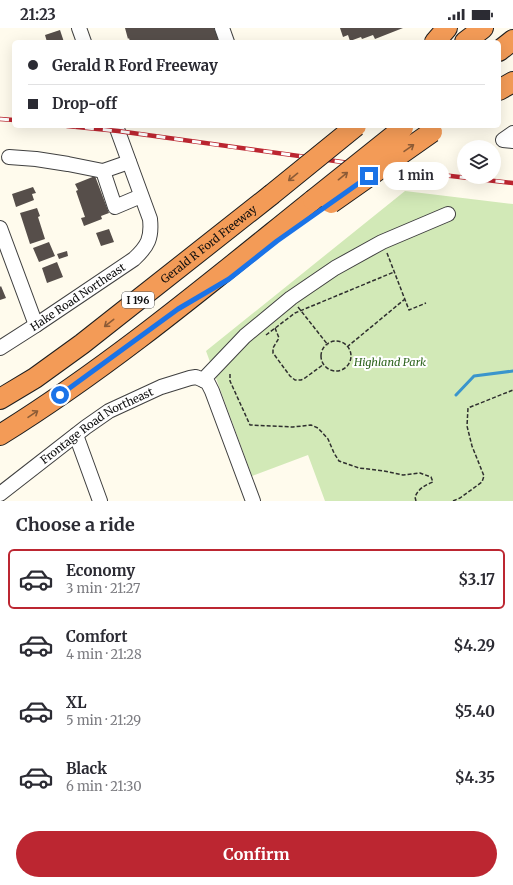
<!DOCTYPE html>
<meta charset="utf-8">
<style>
:root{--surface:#fff;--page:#f7f7f7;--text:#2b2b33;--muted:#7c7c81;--line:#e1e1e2;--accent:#bc2631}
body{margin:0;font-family:Merriweather,serif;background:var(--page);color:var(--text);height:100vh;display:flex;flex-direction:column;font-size:15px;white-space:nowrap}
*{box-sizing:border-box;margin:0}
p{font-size:13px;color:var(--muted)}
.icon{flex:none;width:22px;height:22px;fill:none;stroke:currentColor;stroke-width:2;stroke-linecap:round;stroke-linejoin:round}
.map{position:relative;height:473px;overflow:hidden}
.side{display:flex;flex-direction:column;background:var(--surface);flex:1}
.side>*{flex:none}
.banner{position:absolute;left:12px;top:12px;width:489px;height:88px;border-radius:6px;box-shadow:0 4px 16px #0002;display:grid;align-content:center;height:88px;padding:0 16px;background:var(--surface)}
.tools{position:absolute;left:457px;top:112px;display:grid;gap:8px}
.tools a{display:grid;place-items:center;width:44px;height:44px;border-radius:50%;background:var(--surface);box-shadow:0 4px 16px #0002;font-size:20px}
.end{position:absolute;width:18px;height:18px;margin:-9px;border:5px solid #1a73e8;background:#fff;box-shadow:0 0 0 2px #fff}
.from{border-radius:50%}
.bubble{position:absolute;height:28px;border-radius:14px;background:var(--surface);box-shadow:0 4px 16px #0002;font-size:13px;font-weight:700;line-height:28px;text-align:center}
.banner b{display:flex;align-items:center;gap:14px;height:38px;font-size:15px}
.banner b+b{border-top:1px solid var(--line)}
.banner i{width:10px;height:10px;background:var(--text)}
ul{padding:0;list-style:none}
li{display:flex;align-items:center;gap:12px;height:60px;margin:0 8px 6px;padding:0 8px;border:2px solid transparent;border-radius:6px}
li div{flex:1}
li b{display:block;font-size:15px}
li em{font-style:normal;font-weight:700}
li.active{border-color:var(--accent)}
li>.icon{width:36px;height:36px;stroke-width:1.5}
h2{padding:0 16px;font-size:18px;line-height:48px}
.cta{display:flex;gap:8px;margin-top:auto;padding:8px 16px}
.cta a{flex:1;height:46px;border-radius:24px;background:var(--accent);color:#fff;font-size:16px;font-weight:700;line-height:46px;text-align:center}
.status{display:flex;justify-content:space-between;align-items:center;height:28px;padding:0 20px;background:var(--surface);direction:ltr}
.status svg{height:11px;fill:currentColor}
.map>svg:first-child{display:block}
</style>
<div class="status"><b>21:23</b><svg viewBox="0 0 49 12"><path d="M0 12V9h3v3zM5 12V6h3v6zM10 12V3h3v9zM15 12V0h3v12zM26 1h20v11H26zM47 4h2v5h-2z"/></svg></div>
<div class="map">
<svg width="513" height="473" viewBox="0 0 513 473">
<rect width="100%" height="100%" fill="#fffbed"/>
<!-- green -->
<path fill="#d2e9b7" d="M405 163 513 176V473H325L308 427 252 448 206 323Z"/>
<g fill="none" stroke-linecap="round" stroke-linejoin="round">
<!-- stream -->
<path stroke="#3a95cc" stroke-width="3" d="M456 367 474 348 513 343"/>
</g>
<!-- building -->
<path fill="#564e4a" d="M125 0H214L219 14H130L129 10 128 11Z
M340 0H403L375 11 373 7 362 11 361 9 350 13 348 7 343 9Z
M60 2 64 14H47L45 7Z
M95 148 109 185 101 188 102 191 84 198 81 190 85 189 76 163 78 162 75 156Z
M33 159 36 165 32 166 34 172 16 179 12 166Z
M37 180 40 188 38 189 45 211 30 216 20 185Z
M109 201 114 214 101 218 96 205Z
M49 214 55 228 39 234 33 220Z
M67 223 68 228 59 231 57 226Z
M57 234 63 249 47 255 42 240Z
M1 258 6 270 0 272V259Z"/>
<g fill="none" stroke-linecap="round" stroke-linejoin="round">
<defs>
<g id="minor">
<path d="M79 0 84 14"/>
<path d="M222 0 227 14"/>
<path d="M513 105 503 112 513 113"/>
<path d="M9 129 36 131 68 136 103 143"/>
<path d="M129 134 103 143 115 179 141 168"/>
<path d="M0 200 36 297"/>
<path id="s1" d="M0 320 36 297 134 231C148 218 152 210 150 191L116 98"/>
<path d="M203 352 245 308 291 270 335 240 382 214 448 186"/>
<path d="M76 407 100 473"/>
<path id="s2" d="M0 466 86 399 109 383 161 359 190 350 196 349 203 352 208 355 212 363 253 473"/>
</g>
<g id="highway">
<path d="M435 14 447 0"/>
<path d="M465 14 483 0"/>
<path d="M499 23 513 12"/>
<path d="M499 62 513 54"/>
<path id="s3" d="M0 371 35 350 82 316 271 167"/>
<path d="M0 407C111 338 211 254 313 172"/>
</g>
</defs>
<!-- minor casing -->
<use href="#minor" stroke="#404040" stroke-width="16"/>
<!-- highway casing -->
<use href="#highway" stroke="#1e1e1e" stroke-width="22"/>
<!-- path -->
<path stroke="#2f2f2f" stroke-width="1.5" stroke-dasharray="4 2" stroke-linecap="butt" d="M387 225 409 282 426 275
M298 279 328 317
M275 300 279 310 273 320V325L290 348 295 352H301L305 350 324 336
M266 307 295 285 394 244
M321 328a15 15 0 1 1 30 0a15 15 0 1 1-30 0Z
M347 319 405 271
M230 346V353L250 397 293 399 311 397 318 400 328 411 334 425 339 433 359 440 384 443 403 447 420 445 431 449 433 454C425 457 418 461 415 469L416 473
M453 473 460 470 482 454 484 448 472 418 467 398 468 380 513 362"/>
<!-- minor -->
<use href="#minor" stroke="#fff" stroke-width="14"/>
<!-- highway -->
<use href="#highway" stroke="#f39b57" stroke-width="20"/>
<defs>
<path id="rail" d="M0 91 14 92
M67 98 118 103 407 143 513 155"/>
</defs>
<!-- rail casing -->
<use href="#rail" stroke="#bc2631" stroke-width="4.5"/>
<!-- rail -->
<use href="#rail" stroke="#fff" stroke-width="3" stroke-dasharray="9" stroke-linecap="butt"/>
<defs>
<path id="highway-bridge" d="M271 167 356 98
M313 172 403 100
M331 175 432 104"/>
</defs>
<!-- highway-bridge casing -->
<use href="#highway-bridge" stroke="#1e1e1e" stroke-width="22" stroke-linecap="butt"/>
<!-- highway-bridge -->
<use href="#highway-bridge" stroke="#f39b57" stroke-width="20"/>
</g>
<!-- one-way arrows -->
<defs><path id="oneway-shaft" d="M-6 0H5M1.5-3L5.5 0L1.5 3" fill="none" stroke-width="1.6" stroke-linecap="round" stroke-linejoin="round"/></defs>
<g stroke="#8c5b36">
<use href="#oneway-shaft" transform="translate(409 120) rotate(-35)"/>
<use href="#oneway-shaft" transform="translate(343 148) rotate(-39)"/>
<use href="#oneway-shaft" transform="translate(293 149) rotate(141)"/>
<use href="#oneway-shaft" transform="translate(109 295) rotate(142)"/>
<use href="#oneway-shaft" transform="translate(33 386) rotate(-34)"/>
</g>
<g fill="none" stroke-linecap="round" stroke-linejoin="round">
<!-- route -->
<path stroke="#1a73e8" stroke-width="5" d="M60 367 178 281 229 251 277 213 369 148"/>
</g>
<g text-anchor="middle" stroke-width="4" stroke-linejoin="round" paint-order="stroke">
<!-- shield labels -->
<rect fill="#fff" stroke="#565656" stroke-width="1" x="122" y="264" width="32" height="16" rx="3"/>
<g font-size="10" font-weight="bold" fill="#0d0d0d">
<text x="138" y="276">I 196</text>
</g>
<!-- street labels -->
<g font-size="11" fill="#0d0d0d" stroke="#fff">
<text dy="4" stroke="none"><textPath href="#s3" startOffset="260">Gerald R Ford Freeway</textPath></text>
<text dy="4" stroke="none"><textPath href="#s1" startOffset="93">Hake Road Northeast</textPath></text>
<text dy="4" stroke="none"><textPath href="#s2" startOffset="119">Frontage Road Northeast</textPath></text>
</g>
<!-- park labels -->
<g font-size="11" font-style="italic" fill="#2e641e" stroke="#fff">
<text x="390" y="338">Highland Park</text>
</g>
</g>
</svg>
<div class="tools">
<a><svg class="icon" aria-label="layers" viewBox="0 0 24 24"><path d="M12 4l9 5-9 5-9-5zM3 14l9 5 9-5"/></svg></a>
</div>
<i class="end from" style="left:60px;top:367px"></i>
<i class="end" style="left:369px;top:148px"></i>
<div class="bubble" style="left:383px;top:134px;width:66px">1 min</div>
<div class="banner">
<b><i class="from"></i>Gerald R Ford Freeway</b>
<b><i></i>Drop-off</b>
</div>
</div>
<section class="side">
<h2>Choose a ride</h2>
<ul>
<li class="active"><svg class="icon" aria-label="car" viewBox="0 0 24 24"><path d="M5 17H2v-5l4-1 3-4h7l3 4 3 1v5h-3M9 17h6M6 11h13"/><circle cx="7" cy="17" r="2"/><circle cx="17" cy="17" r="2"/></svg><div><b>Economy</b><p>3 min · 21:27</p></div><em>$3.17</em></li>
<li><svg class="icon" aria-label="car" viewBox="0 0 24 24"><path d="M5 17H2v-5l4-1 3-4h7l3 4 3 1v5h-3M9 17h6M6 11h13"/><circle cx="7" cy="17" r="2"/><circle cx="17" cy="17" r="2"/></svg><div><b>Comfort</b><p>4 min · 21:28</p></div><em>$4.29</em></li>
<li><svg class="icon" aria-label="car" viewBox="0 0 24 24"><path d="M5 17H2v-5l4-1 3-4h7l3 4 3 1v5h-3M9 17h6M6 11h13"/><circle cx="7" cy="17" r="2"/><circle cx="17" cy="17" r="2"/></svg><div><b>XL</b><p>5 min · 21:29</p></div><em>$5.40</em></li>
<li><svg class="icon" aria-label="car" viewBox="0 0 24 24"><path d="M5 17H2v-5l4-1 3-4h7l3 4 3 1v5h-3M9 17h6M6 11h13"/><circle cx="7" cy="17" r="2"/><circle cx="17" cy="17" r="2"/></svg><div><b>Black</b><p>6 min · 21:30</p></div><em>$4.35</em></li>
</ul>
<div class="cta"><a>Confirm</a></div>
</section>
